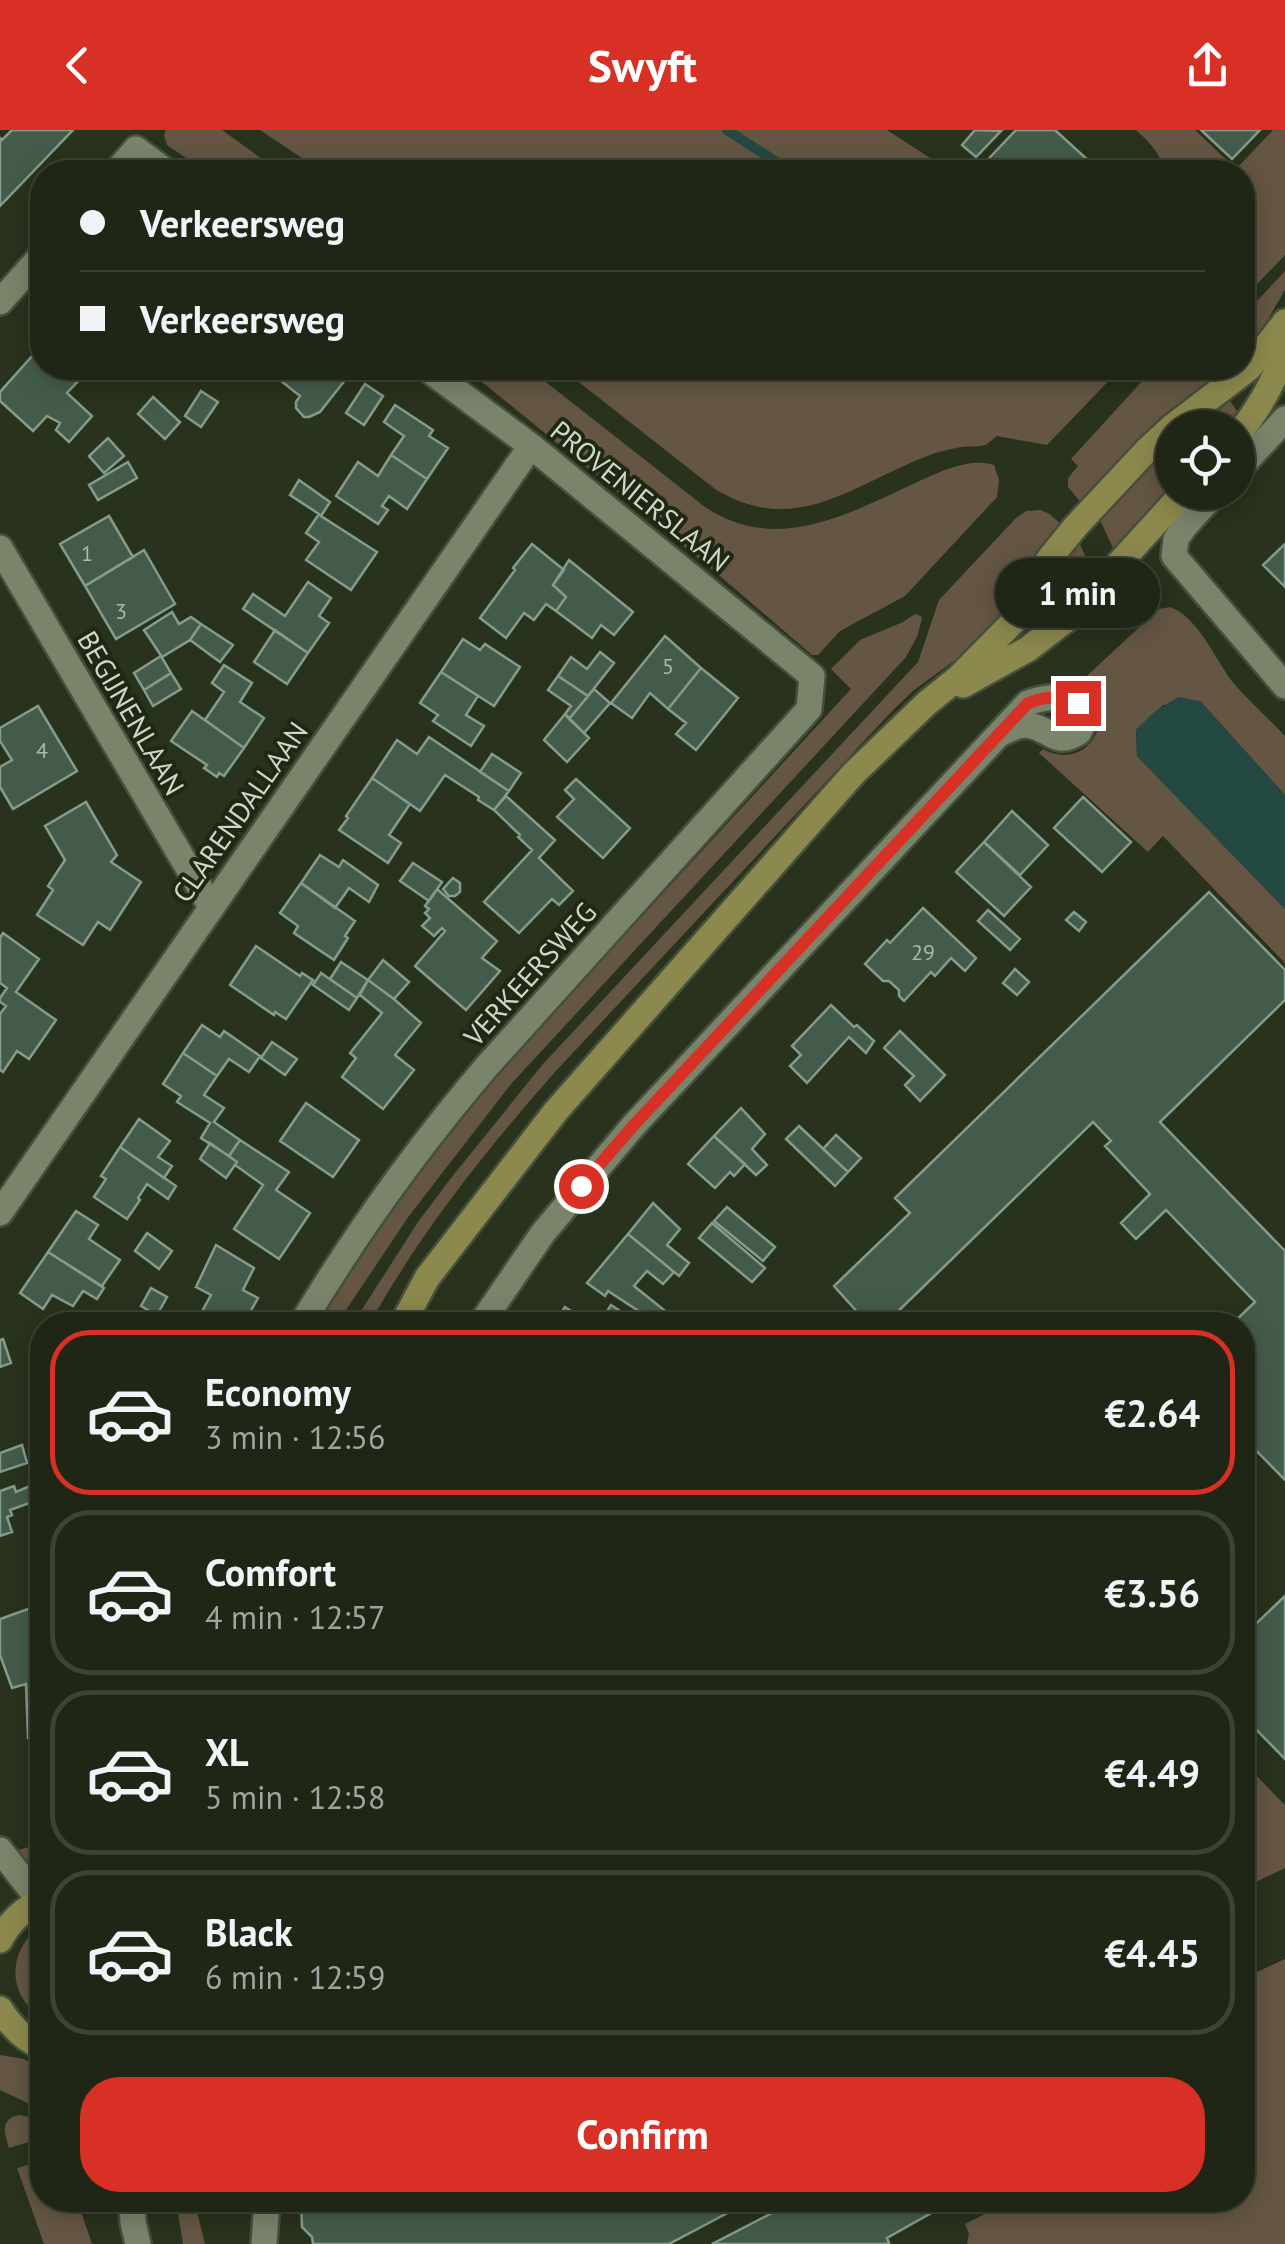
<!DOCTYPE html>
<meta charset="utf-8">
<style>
:root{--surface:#1f2615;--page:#2c3222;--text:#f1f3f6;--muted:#a1a5a0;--line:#3c4334;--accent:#d93025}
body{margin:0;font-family:"PT Sans",sans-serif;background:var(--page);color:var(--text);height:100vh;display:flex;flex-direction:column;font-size:38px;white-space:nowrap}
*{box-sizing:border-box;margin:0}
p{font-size:32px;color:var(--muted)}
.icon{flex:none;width:55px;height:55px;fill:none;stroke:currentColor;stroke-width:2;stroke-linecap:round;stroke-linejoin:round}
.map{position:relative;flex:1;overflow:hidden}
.drawer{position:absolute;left:30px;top:1182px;width:1225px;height:900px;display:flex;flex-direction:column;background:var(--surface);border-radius:40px;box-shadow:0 5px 25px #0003,0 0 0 2px var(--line)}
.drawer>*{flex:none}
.banner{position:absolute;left:30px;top:30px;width:1225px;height:220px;border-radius:40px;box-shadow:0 5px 25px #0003,0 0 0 2px var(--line);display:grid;align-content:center;height:220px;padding:0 50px;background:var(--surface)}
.buttons{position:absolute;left:1155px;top:280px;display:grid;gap:20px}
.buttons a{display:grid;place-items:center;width:100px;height:100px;border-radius:50%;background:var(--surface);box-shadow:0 5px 25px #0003,0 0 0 2px var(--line);font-size:50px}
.end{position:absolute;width:45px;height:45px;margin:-22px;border:12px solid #d93025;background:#fff;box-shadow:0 0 0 5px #fff}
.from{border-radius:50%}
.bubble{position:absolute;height:70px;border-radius:35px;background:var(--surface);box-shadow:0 5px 25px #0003,0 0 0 2px var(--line);font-size:32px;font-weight:800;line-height:70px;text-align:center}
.banner b{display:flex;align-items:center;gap:35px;height:95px;font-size:38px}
.banner b+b{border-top:2px solid var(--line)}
.banner i{width:25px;height:25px;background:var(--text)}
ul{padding:18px 0 0;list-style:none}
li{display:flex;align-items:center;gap:30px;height:165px;margin:0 20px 15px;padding:0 30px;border:5px solid var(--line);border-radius:40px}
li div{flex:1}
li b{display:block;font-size:38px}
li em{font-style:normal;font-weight:800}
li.selected{border-color:var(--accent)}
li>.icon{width:90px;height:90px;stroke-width:1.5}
.primary-button{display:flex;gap:20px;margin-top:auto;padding:20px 50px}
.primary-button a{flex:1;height:115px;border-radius:40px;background:var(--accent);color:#fff;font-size:40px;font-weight:800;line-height:115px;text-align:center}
header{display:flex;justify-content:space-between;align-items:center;height:130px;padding:0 50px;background:var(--accent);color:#fff;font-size:45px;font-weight:800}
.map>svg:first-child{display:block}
</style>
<header><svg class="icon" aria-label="back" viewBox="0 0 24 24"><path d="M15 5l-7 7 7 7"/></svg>Swyft<svg class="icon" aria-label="share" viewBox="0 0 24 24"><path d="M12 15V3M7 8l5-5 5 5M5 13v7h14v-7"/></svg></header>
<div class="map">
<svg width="1285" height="2114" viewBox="0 0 1285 2114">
<rect width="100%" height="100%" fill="#29321c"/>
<!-- green -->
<path fill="#645643" d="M166 0H222L280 42H207L167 15 164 5Z
M260 0H887L952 42H323Z
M1136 0H1195L1236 39 1273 0H1285V125L1243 169 1242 42H1164C1162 24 1149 12 1136 0Z
M1285 141V160L1256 210 1243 227V186Z
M465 238H528L705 377C780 427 855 380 926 348 946 339 972 328 994 335L999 350 997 367 905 466 840 501 818 525H812L713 440Z
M561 238H1121L1047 315 997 306C994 308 988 314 985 315 978 317 969 316 962 317 950 319 936 322 925 327 852 355 795 408 715 359Z
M1174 238H1233L1083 375 1068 357V348L1078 336 1071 329 1145 248 1161 239Z
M1227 271H1230L1240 285 1231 297 1187 298Z
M1172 308V360L1115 422 1098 386Z
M1040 380 1048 383 1062 395 1004 485 976 515 914 560 893 580 555 942C486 1020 419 1104 369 1195H352L418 1092 451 1048 543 934 918 532 939 470 1016 388 1026 381Z
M1079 412 1093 443 1066 475 1045 493 1032 481 1054 438Z
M1170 477C1199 487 1216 532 1235 555 1251 573 1269 589 1285 606V665L1200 571 1163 575 1136 600 1137 626 1285 779V833L1163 706 1148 722 1039 623 1043 619C1087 644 1124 584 1078 554L1159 479Z
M915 484 921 486 922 489 917 507 906 527 511 954 409 1086 336 1195H318L376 1101 407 1058 505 935 851 559 831 539 860 510 903 492Z
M1242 1631 1285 1675V1738L1243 1758Z
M42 1713V1742L28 1734 15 1721Z
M42 1794V1888C5 1863 8 1820 42 1794Z
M1285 1829V2114H967L969 2104 965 2094 987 2083 981 2070H1242L1243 1874 1253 1868 1244 1848Z
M0 1925 24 1929 42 1940V1977L30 1974 0 1960Z
M20 1985 42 1990V2008L9 2018C4 2003 0 1988 20 1985Z
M42 2031V2070H77L92 2114H44L17 2038Z
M176 2070H194L205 2114H183Z"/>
<!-- water -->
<path fill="#234942" d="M1178 567 1200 571 1285 665V779L1137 626 1136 600 1153 583Z"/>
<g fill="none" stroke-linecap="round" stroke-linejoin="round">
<!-- stream -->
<path stroke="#234942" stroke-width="10" d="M727 0 792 42"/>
</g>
<!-- building -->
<path fill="#445b4b" stroke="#849d8b" stroke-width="2.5" d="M12 0H73L0 76V8L2 10Z
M975 0 1001 1 976 27 962 15Z
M1016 0H1055L1101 42H1033L1028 37 1023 42H1016L1012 39 1009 42H976Z
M1201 0H1260L1232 29Z
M42 215V238H73L83 246 67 263 92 286 69 312 56 300 60 293 47 286 33 301 0 271V262Z
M273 238H350L353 240 320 282 309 287H304L296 278V272L300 266 270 242Z
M365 254 383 266 364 295 346 283Z
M201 261 218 272 201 297 185 286Z
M153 267 180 292 165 309 138 284Z
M395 275 433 300 429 306 448 318 427 349 391 325 404 306 384 292Z
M108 308 124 326 104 343 89 326Z
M391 325 427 349 407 379 389 366 382 376 388 380 378 394 336 366 358 332 378 346Z
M128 332 137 348 98 370 89 355Z
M299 350 330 372 321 386 377 422 351 460 306 430 319 412 306 403 319 384 290 365Z
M109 386 133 427 85 456 60 414Z
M532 414 564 440 553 455 566 467 556 481 546 474 534 490 524 483 506 508 480 488 515 440 513 438Z
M1285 414V457L1263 435Z
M144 420 175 474 116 509 85 456Z
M569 430 633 482 614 505 601 495 592 508 556 481 566 467 553 455Z
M308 452 331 468 319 486 329 493 308 523 243 479 253 464 285 486Z
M172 482 179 494 191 487 201 494 190 510 162 527 144 500Z
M201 494 233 515 220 532 190 510Z
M275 500 308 523 287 554 254 532Z
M665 506 701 538 668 579 650 563 632 588 611 573Z
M463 509 480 520 485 514 520 537 494 576 441 542Z
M600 522 614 533 588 566 558 546 571 527 587 539Z
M161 526 171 543 144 560 134 543Z
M224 535 252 553 240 572 264 588 244 618 205 590 224 562 212 553Z
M701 538 738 568 696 620 676 604 686 593 668 579Z
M441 542 478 566 466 585 484 596 471 616 433 591 438 585 420 573Z
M171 543 181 559 153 576 144 560Z
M558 546 588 566 569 589 565 584 571 576 548 560Z
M594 559 610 573 584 603 569 589Z
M38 576 77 641 13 679 0 657V637L12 630 0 611V598Z
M192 581 244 618 224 646 219 643 217 647 204 638 207 635 171 611Z
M565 584 589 608 567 632 544 610Z
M429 607 509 661 494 680 478 670 479 667 445 645 420 681 372 648 397 610 417 624Z
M492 624 521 643 509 661 480 642Z
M372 648 410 674 389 705 401 713 388 733 339 700 348 688 346 686Z
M576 649 630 698 603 728 557 687 574 669 565 660Z
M506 666 555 710 539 728 573 761 559 775 552 769 519 803 484 772 532 720 518 707 520 705 494 680Z
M1083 667 1131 712 1102 742 1054 698Z
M86 672 117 725 111 732 141 752 110 800 98 792 83 815 37 785 53 760 48 756 65 730 45 696Z
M1012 681 1048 715 1020 745 984 712Z
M984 712 1031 757 1004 786 956 742Z
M320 725 339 737 343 730 378 755 369 772 349 758 335 778 301 753Z
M413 733 442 752 429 771 400 751Z
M453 748 460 753V762L455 766H449L443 759Z
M301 753 355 791 345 806 348 808 334 830 294 803 298 796 280 783Z
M437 759 497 811 482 828 500 841 466 880 415 836 445 801 442 798 434 806 422 796 430 788 425 783 429 779 425 776Z
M1209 762 1285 840V870L1160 992 1285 1121V1350L1242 1306V1195H1231L1255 1172 1166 1080 1136 1109 1121 1093 1150 1064 1105 1016 1111 1011 1093 992 884 1195H869L834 1156 910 1083 895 1068Z
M923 778 976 828 965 841 951 828 935 846 931 842 904 871 899 866V860L889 851H883L865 834 887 810 890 813Z
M988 780 1020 809 1010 820 978 791Z
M1074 782 1086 792 1079 801 1066 790Z
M3 803 39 829 16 862 56 890 29 929 17 921 3 942 0 940V884L6 876 0 872V868L7 858 0 853V808Z
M256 816 300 846 302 843 313 850 286 889 275 882 274 885 230 855Z
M383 830 409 852 394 869 368 850Z
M341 832 368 850 357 868 330 849Z
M1015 839 1029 852 1017 865 1003 853Z
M321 843 357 868 349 880 313 855Z
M368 850 394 869 421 893 395 925 414 940 383 979 342 947 356 928 350 923 382 883 360 865Z
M831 875 854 897 857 895 874 911 866 923 849 907 807 953 790 936 801 925 792 916Z
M202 895 220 907 224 901 260 926 249 942 229 929 217 946 183 923Z
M900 901 945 945 920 971 905 955 914 946 884 918Z
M272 912 297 929 285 945 261 928Z
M183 923 217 946 204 965 224 978 214 992 240 1010 229 1026 201 1008 210 993 177 972 181 966 163 954Z
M306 973 359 1010 333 1047 280 1011Z
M741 978 765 1004 752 1019 767 1035 756 1045 714 1006Z
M139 989 170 1011 158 1027 172 1036 164 1048 120 1017Z
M799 996 848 1042 835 1056 786 1009Z
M836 1005 861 1028 848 1042 823 1019Z
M714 1006 745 1034 734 1046 730 1042 715 1058 688 1034Z
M240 1010 289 1042 276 1060 310 1083 279 1129 234 1099 263 1055 235 1035 237 1032 229 1026Z
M210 1013 237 1032 226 1048 200 1029Z
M120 1017 176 1056 168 1069 147 1054 138 1068 140 1070 127 1089 94 1067 106 1049 101 1046Z
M653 1073 680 1099 667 1115 689 1133 679 1146 628 1104Z
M727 1077 775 1117 763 1131 714 1091Z
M76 1081 98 1095 89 1109 120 1130 102 1156 48 1122Z
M712 1093 765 1138 752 1152 699 1108Z
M147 1103 172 1121 159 1139 135 1121Z
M628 1104 674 1142 663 1154 647 1141 634 1156 669 1184 660 1195 608 1161 605 1166 587 1153Z
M216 1115 254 1138 243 1160 258 1168 243 1195H218L200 1185 211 1165 196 1157Z
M48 1122 104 1158 97 1169 83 1161 73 1176 52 1165 43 1179 20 1163Z
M151 1158 167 1167 157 1185 141 1176Z
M611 1175 638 1193 637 1195H605L600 1192Z
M565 1177 592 1195H553Z
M60 1184 64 1185 82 1195H54Z
M3 1209 11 1233 0 1237V1210Z
M22 1315 27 1333 0 1342V1323Z
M14 1356 16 1362 30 1356 35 1371 10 1380 12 1385 7 1387 12 1402 0 1406V1361Z
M1285 1466V1629L1242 1585V1507Z
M39 1475 42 1476V1623L33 1624V1608H28L26 1554 12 1558 0 1525V1489Z
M301 2070H752L669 2114H313L312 2107 302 2097Z
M797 2070H926L933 2082 887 2108 889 2113 887 2114H712Z"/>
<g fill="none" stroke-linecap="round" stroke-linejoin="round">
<defs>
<path id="minor" d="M116 42 136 19 167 42
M0 172 42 125
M1238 340 1285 289
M1216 362 1185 396 1176 409 1174 426 1285 556
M0 418 211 777
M0 1083 531 316
M301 1195C356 1103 418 1017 488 935L809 579 812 546 531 316 426 238
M480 1195 543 1103 634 995 1028 573C1052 563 1100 563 1079 602 1057 617 1052 601 1032 596 1020 593 1010 599 1000 604
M0 1720 40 1771
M132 2070 133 2092 138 2114
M264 2114 267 2070"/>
<path id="major" d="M1238 304C1259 280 1274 251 1285 221
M963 555 1028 519 1071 486 1184 362
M402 1195 427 1148 556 981 854 643 927 573 958 548 1013 492 1049 429 1076 396 1147 320 1172 297 1249 238 1285 192
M0 1810C10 1791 23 1779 42 1770
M0 1879C11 1896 24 1910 42 1917"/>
</defs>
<!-- minor casing -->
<use href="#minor" stroke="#464f3c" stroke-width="30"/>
<!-- major casing -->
<use href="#major" stroke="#464f3c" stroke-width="30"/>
<!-- minor -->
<use href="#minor" stroke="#79846b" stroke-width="25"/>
<!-- major -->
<use href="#major" stroke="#8c894e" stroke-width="25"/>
</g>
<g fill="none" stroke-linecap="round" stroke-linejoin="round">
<!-- route -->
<path stroke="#d93025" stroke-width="12" d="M581 1056 634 995 1028 573C1046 566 1060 565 1078 573"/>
</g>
<g text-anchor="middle" stroke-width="8" stroke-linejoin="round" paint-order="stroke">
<!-- number labels -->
<g font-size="22" fill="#adb8aa">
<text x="87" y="431">1</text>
<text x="121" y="489">3</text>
<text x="668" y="544">5</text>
<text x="42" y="628">4</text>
<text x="923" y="830">29</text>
</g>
<!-- street labels -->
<g font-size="28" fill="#d0d7c9" stroke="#1f2813">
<text transform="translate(640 366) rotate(39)" y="10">PROVENIERSLAAN</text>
<text transform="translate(131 583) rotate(60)" y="10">BEGIJNENLAAN</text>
<text transform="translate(240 682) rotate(-55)" y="10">CLARENDALLAAN</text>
<text transform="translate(530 844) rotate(-48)" y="10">VERKEERSWEG</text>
</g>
</g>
</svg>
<div class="buttons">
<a><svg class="icon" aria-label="locate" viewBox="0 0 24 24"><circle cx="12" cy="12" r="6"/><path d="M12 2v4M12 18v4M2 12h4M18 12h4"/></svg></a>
</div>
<i class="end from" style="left:581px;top:1056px"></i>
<i class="end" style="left:1078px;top:573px"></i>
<div class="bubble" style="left:995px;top:428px;width:165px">1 min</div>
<div class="banner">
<b><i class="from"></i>Verkeersweg</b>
<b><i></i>Verkeersweg</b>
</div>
<section class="drawer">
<ul>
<li class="selected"><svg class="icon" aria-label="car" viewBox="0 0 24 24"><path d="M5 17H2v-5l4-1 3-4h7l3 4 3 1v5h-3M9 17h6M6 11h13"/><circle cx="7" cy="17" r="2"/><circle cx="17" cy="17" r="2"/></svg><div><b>Economy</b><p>3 min · 12:56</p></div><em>€2.64</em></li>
<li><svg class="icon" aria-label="car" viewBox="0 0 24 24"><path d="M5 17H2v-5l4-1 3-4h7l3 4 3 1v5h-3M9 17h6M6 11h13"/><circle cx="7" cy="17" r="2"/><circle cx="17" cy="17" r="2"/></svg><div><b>Comfort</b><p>4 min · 12:57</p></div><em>€3.56</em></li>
<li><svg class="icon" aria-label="car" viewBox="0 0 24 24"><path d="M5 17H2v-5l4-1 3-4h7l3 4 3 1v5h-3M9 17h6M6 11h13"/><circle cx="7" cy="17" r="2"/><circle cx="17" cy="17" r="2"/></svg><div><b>XL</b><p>5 min · 12:58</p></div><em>€4.49</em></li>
<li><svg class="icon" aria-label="car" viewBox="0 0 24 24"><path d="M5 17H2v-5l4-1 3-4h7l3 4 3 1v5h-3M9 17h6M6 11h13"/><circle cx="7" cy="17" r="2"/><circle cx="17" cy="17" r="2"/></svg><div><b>Black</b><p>6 min · 12:59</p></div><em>€4.45</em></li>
</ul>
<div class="primary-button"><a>Confirm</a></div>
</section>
</div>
